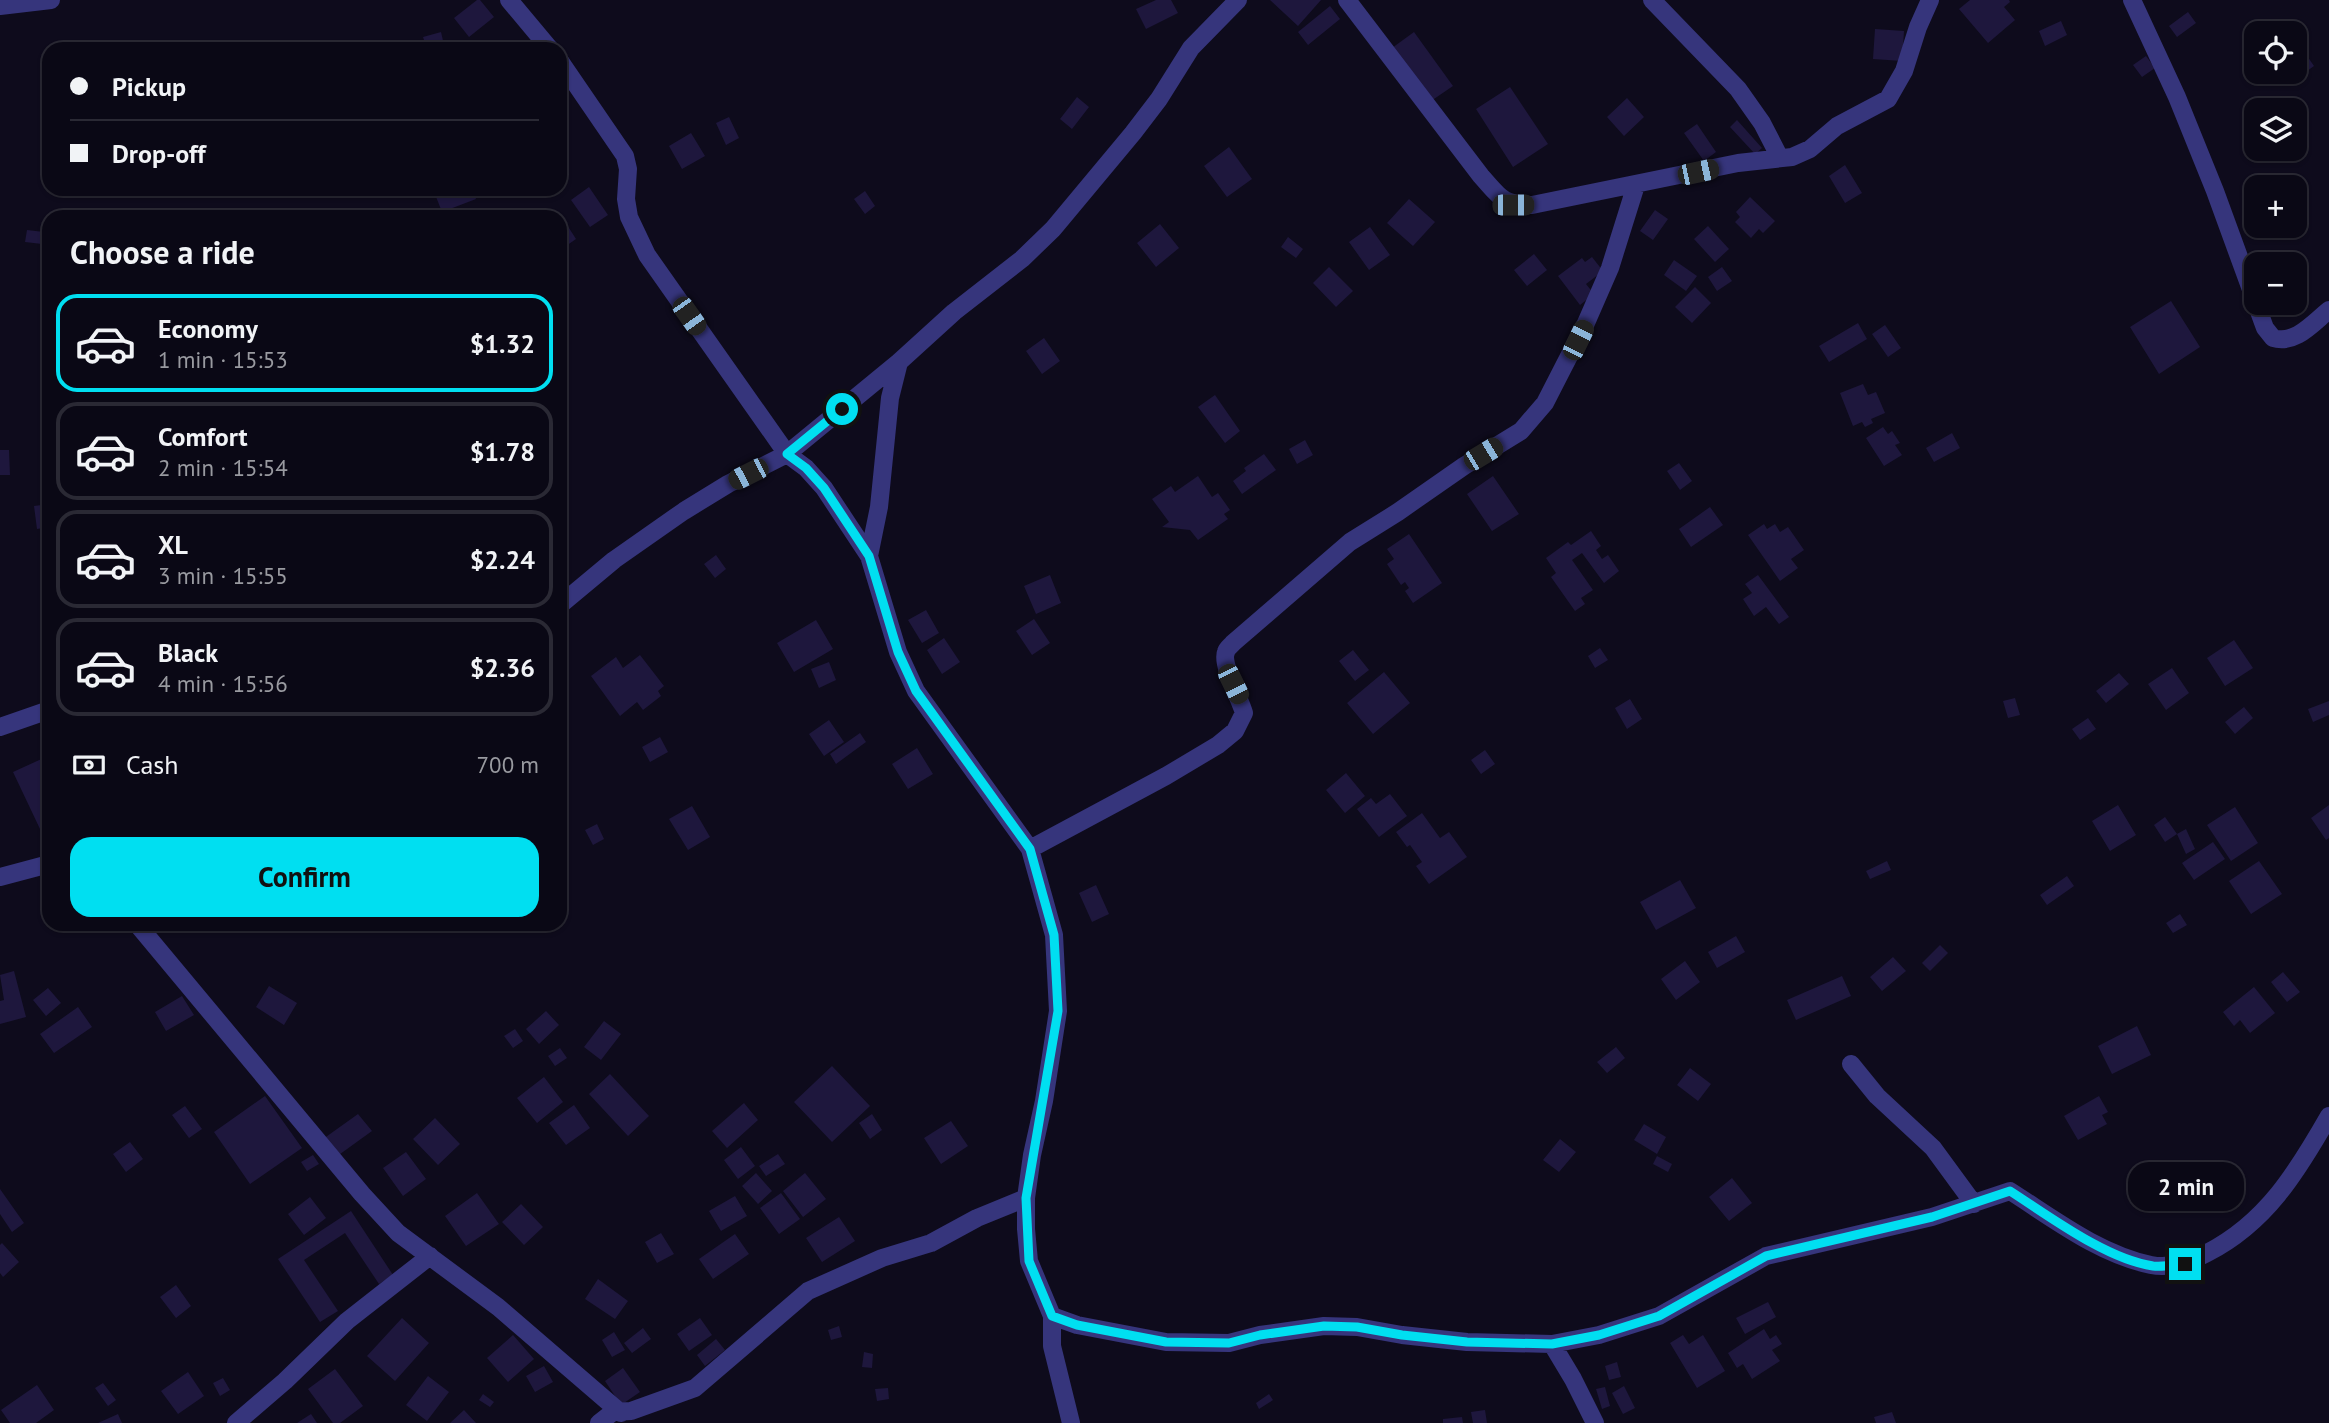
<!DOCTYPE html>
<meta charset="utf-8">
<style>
:root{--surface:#0a0815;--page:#13111e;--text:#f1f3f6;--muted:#999aa0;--line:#2a2934;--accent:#00dff1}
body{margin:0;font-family:"PT Sans",sans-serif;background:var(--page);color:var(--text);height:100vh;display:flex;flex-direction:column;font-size:26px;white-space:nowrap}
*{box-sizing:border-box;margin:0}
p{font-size:23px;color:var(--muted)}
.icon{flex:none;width:38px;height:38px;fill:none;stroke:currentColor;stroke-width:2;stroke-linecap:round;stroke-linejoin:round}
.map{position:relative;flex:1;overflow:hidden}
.side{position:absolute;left:42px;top:210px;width:525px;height:721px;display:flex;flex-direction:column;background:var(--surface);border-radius:21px;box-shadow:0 2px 5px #0004,0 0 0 2px var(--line)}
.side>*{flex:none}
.hud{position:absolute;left:42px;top:42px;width:525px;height:154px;border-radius:21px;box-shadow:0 2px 5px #0004,0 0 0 2px var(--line);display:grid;align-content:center;height:154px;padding:0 28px;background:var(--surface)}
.controls{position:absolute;left:2244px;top:21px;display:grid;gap:14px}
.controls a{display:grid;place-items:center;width:63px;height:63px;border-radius:14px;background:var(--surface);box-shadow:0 2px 5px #0004,0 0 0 2px var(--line);font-size:35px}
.end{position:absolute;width:32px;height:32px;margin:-16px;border:9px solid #00dff1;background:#111;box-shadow:0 0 0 4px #111}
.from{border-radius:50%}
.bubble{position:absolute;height:49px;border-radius:21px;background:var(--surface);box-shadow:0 2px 5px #0004,0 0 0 2px var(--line);font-size:23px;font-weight:800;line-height:49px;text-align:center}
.car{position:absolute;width:21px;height:42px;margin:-21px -10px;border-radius:9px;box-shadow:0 0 5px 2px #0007;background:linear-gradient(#222 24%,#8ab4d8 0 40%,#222 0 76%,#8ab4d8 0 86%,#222 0)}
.hud b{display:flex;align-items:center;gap:24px;height:66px;font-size:26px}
.hud b+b{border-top:2px solid var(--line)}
.hud i{width:18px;height:18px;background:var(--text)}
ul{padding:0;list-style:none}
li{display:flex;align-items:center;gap:21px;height:98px;margin:0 14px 10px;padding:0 14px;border:4px solid var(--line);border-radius:21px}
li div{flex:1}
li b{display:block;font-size:26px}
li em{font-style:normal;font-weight:800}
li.selected{border-color:var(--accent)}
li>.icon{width:63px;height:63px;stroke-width:1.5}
h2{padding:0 28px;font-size:32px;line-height:84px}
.pay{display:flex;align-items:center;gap:18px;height:77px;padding:0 28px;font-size:26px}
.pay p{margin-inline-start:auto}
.primary-button{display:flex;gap:14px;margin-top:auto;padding:14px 28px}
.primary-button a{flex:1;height:80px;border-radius:21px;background:var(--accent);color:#111;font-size:28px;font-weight:800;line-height:80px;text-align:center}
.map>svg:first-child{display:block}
</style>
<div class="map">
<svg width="2329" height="1423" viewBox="0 0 2329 1423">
<rect width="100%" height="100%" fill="#0e0b1c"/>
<!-- building -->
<path fill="#1e173d" d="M477 0H480L494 17 469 37 454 18Z
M1156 0H1171L1178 13 1146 29 1136 9Z
M1270 0H1321L1298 26Z
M1970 0H2009L2010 2 2004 7 2015 20 1988 43 1959 9Z
M1330 6 1340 19 1308 45 1298 32Z
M2188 12 2196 23 2177 37 2169 26Z
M2061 21 2067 35 2045 46 2039 31Z
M1875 29 1904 31 1902 61 1873 59Z
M441 32 444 45 427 49 423 37Z
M1414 32 1453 86 1431 101 1392 48Z
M2294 37 2314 66 2300 76 2294 68Z
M2146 56 2155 68 2142 77 2133 65Z
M1510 87 1548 144 1513 167 1476 109Z
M1077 97 1089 107 1072 129 1060 119Z
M1627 98 1644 117 1624 136 1607 117Z
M729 117 739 138 726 145 716 123Z
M1737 120 1762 148 1755 154 1730 127Z
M1697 124 1716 152 1704 161 1684 133Z
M691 133 705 156 682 169 669 146Z
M1229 147 1252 179 1227 197 1204 166Z
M1845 165 1862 193 1845 203 1829 176Z
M589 187 608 215 590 227 571 200Z
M433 189H472L476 199 442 212Z
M865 191 875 206 865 214 854 199Z
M1750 197 1775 221 1763 233 1759 229 1751 238 1735 222 1740 217 1736 212Z
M1409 199 1435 222 1413 246 1387 223Z
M1655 210 1668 219 1653 240 1640 231Z
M560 214 576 239 566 246 560 237V217H555Z
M1160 224 1179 248 1156 267 1137 243Z
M1708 226 1729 249 1715 262 1694 239Z
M1370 227 1390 255 1369 270 1349 242Z
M27 230 44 232 42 244 25 242Z
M1288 237 1303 249 1296 258 1281 247Z
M1534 254 1547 270 1527 286 1514 270Z
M1592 257 1603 271 1586 284 1594 294 1580 305 1558 276 1582 258 1585 262Z
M1674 260 1697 276 1686 291 1664 275Z
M1329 267 1353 291 1336 307 1313 283Z
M1722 267 1732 281 1717 291 1708 277Z
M1695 287 1711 303 1692 323 1675 307Z
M2171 301 2200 347 2159 374 2130 327Z
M1858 323 1867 339 1829 362 1819 346Z
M1885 325 1901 348 1888 357 1872 334Z
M1044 338 1060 361 1042 374 1026 351Z
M1863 384 1868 395 1876 392 1885 413 1871 419 1873 423 1865 427 1862 422 1853 426 1840 393Z
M1215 395 1240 431 1225 443 1198 407Z
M1883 427 1888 434 1892 431 1900 443 1895 445 1902 455 1884 466 1866 438Z
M1952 433 1960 448 1934 462 1926 448Z
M1305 440 1313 455 1297 464 1289 449Z
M0 450H9L10 475H0Z
M1264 454 1276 470 1242 494 1233 481 1246 471 1244 468Z
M1679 463 1692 481 1680 490 1667 471Z
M1198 476 1212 497 1218 493 1230 510 1224 514 1228 519 1198 540 1190 530 1162 527 1169 522 1152 499 1171 486 1175 492Z
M1493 476 1519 514 1492 531 1467 494Z
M49 504V527L37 529 34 506Z
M1710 507 1723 525 1691 547 1679 529Z
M1764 524 1767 529 1775 524 1780 532 1788 527 1804 550 1791 559 1798 568 1780 581 1748 535Z
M1591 531 1601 546 1596 550 1602 559 1608 555 1619 571 1604 583 1582 553 1572 560 1593 590 1581 598 1585 604 1575 611 1551 577 1556 573 1546 558 1568 542 1571 545Z
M1409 534 1442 583 1413 603 1405 591 1409 588 1405 582 1401 585 1387 564 1394 559 1387 549Z
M716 555 726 569 715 578 704 564Z
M1050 575 1061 603 1036 614 1024 586Z
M1758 575 1789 617 1779 624 1766 607 1754 616 1743 599 1752 593 1745 584Z
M926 610 939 633 922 643 908 620Z
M1034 619 1050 643 1032 655 1016 631Z
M816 620 833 649 794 672 777 643Z
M944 638 960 662 942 674 927 650Z
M2234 640 2253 668 2225 686 2207 658Z
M1600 648 1608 660 1595 668 1588 656Z
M1353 650 1369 670 1355 681 1339 661Z
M640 655 664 686 658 691 661 696 643 710 637 702 620 716 591 676 616 657 623 668Z
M829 662 836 680 819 688 811 669Z
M2172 668 2189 693 2166 710 2148 684Z
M1384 672 1410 703 1373 734 1347 703Z
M2119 673 2129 684 2106 703 2096 691Z
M2015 698 2020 715 2008 718 2003 701Z
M1630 699 1642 719 1627 729 1615 708Z
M2329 701V715L2313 722 2308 709Z
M2244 707 2253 718 2235 734 2225 722Z
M2088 718 2096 729 2080 740 2072 729Z
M829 720 844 742 824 756 809 734Z
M860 733 866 742 836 764 830 754Z
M660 737 668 752 650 762 642 747Z
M917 748 933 774 908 789 892 764Z
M1485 750 1495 764 1481 774 1471 760Z
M48 756 49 758V848L13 772Z
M1346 773 1365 796 1345 813 1326 790Z
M1390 794 1407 816 1379 837 1357 809 1371 798 1376 804Z
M2118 805 2136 835 2110 851 2092 821Z
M2329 805V838L2326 840 2311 818Z
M692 806 710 837 688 850 669 819Z
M2235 807 2258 843 2231 861 2207 825Z
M1422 813 1440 838 1449 832 1467 857 1429 884 1416 866 1422 862 1410 845 1407 847 1396 832Z
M2165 817 2177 834 2165 842 2154 825Z
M597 824 604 839 593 845 585 830Z
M2186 829 2195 849 2186 854 2177 834Z
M2213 842 2225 859 2194 880 2182 863Z
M1887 861 1891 870 1870 879 1866 871Z
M2259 861 2282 894 2251 914 2229 881Z
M2067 876 2074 886 2047 905 2040 895Z
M1680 880 1696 908 1656 930 1640 902Z
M1096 885 1109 914 1092 922 1079 893Z
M2180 914 2187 925 2173 933 2166 923Z
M1736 936 1745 952 1717 968 1708 952Z
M1940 945 1948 953 1930 971 1922 963Z
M1893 957 1906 971 1882 991 1870 977Z
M1685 961 1700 982 1676 1000 1661 979Z
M14 971 26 1017 0 1024V1001L4 1000 0 975Z
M2283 972 2300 992 2287 1002 2271 982Z
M1842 976 1851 996 1796 1020 1787 1000Z
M269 986 297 1003 284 1025 256 1007Z
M2254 987 2275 1013 2250 1033 2240 1020 2234 1026 2223 1012Z
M48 988 61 1003 46 1016 33 1000Z
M182 996 194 1015 166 1031 155 1012Z
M78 1007 92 1027 54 1053 40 1034Z
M546 1011 559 1025 539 1044 526 1029Z
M604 1021 621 1034 601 1060 584 1047Z
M2137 1026 2151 1055 2112 1074 2098 1046Z
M515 1029 523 1041 513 1048 504 1036Z
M1616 1047 1625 1058 1607 1073 1597 1062Z
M560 1048 567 1058 555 1066 548 1056Z
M832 1066 870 1106 832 1142 794 1102Z
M1690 1068 1711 1084 1698 1101 1677 1085Z
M610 1074 649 1116 628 1136 589 1094Z
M544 1077 563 1102 537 1123 517 1098Z
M265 1096 302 1148 250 1184 214 1132Z
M2099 1096 2108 1112 2102 1115 2107 1124 2078 1140 2064 1116Z
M744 1103 758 1120 727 1148 712 1131Z
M574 1105 590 1128 566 1145 549 1123Z
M185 1106 202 1129 189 1138 172 1115Z
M358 1114 372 1131 336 1157 323 1139Z
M872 1114 882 1130 870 1139 859 1123Z
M435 1118 460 1144 438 1165 413 1139Z
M951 1121 968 1146 941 1164 924 1138Z
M1644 1124 1666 1137 1657 1154 1634 1140Z
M1560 1139 1576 1152 1559 1172 1543 1160Z
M130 1142 143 1159 126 1172 113 1154Z
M741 1147 755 1166 738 1179 724 1160Z
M406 1152 426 1179 403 1196 383 1168Z
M778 1154 785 1164 766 1176 759 1166Z
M313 1155 319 1164 307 1171 301 1162Z
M1657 1156 1672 1164 1668 1172 1653 1164Z
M756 1173 772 1191 758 1204 742 1186Z
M805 1173 826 1199 803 1217 783 1191Z
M1732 1178 1752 1203 1729 1221 1709 1197Z
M0 1189 24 1223 12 1232 0 1214Z
M477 1193 499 1224 466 1246 445 1216Z
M781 1193 800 1219 779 1234 760 1208Z
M735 1196 747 1216 721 1231 709 1211Z
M310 1197 326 1218 304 1235 288 1214Z
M521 1204 543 1227 524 1245 502 1222Z
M351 1211 393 1275 379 1284 345 1233 304 1260 338 1311 320 1322 278 1259Z
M839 1217 855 1241 822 1262 806 1238Z
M661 1233 674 1254 657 1263 645 1242Z
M735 1234 749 1254 713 1279 699 1259Z
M2 1243 19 1262 3 1277 0 1273V1245Z
M598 1279 628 1301 615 1319 585 1299Z
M176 1285 191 1306 176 1318 160 1297Z
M1768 1302 1776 1317 1745 1334 1736 1318Z
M402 1318 429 1343 395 1381 367 1356Z
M700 1318 712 1335 689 1351 677 1334Z
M839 1326 842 1337 831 1340 828 1330Z
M643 1328 651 1339 632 1353 624 1343Z
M1764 1329 1770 1339 1776 1335 1782 1344 1772 1350 1780 1361 1752 1379 1743 1364 1737 1368 1728 1353Z
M614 1332 625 1350 612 1357 602 1340Z
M513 1335 534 1359 508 1382 487 1358Z
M1683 1335 1689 1344 1703 1335 1725 1371 1697 1388 1670 1343Z
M716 1339 725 1350 705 1366 697 1355Z
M864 1352 873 1354 872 1368 862 1367Z
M1617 1362 1621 1377 1609 1380 1605 1366Z
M544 1366 553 1382 535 1392 526 1376Z
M623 1368 640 1392 621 1405 605 1381Z
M335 1369 363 1406 340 1423H333L308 1389Z
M188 1372 204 1396 178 1414 161 1391Z
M428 1376 449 1392 427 1421 406 1405Z
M223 1378 230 1390 220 1396 213 1383Z
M103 1383 116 1400 108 1406 95 1388Z
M37 1385 54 1410 36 1423H10L1 1410Z
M1624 1386 1635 1408 1623 1414 1612 1393Z
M1605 1387 1610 1406 1602 1409 1596 1389Z
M888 1388 889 1399 877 1401 875 1389Z
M483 1394 494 1402 490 1407 479 1400Z
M1269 1394 1273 1400 1259 1409 1256 1403Z
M464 1410 476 1423H450Z
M1485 1410 1487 1423H1473L1471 1412Z
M1892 1412 1896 1423H1876L1874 1417Z
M118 1414 122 1423H98Z
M311 1414 317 1423H297Z
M1462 1417 1463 1423H1443V1419Z"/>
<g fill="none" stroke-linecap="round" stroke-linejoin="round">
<!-- street -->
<path stroke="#36357c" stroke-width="18" d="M509 0 550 49
M1347 0 1481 176C1500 197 1502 205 1532 205L1738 163 1792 157 1810 149 1837 126 1888 99 1904 71 1918 27 1930 0
M1652 0 1738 89 1762 123 1780 158
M2132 0 2177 97 2215 191 2265 328 2273 338C2295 345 2313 323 2329 310
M0 6 51 0
M560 61 625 156 628 169 626 199 629 217 647 255 787 454 806 468 824 488 869 556 898 652 916 691 1030 849 1054 935 1058 1011 1044 1101 1032 1155 1026 1198V1229L1029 1261 1052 1316V1346L1071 1423
M869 556 879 507 890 398 899 362
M560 605 614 560 684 511 728 484 787 454 899 362 954 312 1022 259 1053 229 1133 133 1159 99 1191 48 1238 0
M0 727 49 710
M1030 849 1166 776 1218 745 1235 731 1244 713C1240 699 1221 664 1226 652 1227 648 1231 646 1233 643L1350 542 1398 512 1464 466 1521 431 1545 403 1586 323 1610 268 1636 185
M0 877 49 864
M137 924 362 1194 398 1233 498 1307 621 1413
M1851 1064 1877 1096 1933 1148 1974 1204
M1052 1316 1077 1325 1166 1342 1229 1343 1260 1335 1324 1326 1357 1327 1402 1335 1467 1342 1552 1344 1599 1335 1659 1316 1766 1256 1932 1217 2010 1191C2054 1219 2099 1254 2151 1265 2171 1269 2190 1262 2207 1253 2266 1223 2297 1172 2329 1116
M1552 1344 1573 1379 1595 1423
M236 1423 285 1381 347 1321 430 1256
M599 1423 613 1412 631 1411 695 1388 808 1291 882 1258 931 1243 977 1218 1026 1198"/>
</g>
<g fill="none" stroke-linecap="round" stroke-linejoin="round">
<!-- route -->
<path stroke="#00dff1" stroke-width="9" d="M842 409 787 454 806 468 824 488 869 556 898 652 916 691 1030 849 1054 935 1058 1011 1026 1198 1029 1261 1052 1316 1077 1325 1166 1342 1229 1343 1260 1335 1324 1326 1357 1327 1402 1335 1467 1342 1552 1344 1599 1335 1659 1316 1766 1256 1932 1217 2010 1191C2049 1216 2106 1259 2153 1266 2163 1267 2175 1265 2185 1264"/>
</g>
</svg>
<div class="controls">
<a><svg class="icon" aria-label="locate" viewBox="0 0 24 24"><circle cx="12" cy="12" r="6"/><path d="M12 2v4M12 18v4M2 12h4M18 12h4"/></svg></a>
<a><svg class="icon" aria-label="layers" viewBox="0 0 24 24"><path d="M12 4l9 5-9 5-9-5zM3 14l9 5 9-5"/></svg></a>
<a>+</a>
<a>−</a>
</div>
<i class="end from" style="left:842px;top:409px"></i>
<i class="end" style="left:2185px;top:1264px"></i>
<div class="bubble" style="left:2128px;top:1162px;width:116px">2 min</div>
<i class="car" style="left:1698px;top:172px;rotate:78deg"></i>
<i class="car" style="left:1513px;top:205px;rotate:90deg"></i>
<i class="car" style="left:689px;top:316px;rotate:145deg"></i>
<i class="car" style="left:1578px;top:340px;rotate:26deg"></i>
<i class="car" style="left:1483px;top:454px;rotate:59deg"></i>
<i class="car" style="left:748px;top:474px;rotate:243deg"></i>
<i class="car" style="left:1233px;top:684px;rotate:154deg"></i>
<div class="hud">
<b><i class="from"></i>Pickup</b>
<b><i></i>Drop-off</b>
</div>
<section class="side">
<h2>Choose a ride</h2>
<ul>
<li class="selected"><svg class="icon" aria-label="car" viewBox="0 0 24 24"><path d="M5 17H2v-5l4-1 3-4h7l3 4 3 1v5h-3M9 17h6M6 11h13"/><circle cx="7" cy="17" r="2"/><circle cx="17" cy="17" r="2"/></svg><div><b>Economy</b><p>1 min · 15:53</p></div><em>$1.32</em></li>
<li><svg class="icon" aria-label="car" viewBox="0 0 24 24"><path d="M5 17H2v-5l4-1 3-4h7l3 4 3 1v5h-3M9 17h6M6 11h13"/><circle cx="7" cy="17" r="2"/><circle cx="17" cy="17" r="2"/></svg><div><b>Comfort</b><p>2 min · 15:54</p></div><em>$1.78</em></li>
<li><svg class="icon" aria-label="car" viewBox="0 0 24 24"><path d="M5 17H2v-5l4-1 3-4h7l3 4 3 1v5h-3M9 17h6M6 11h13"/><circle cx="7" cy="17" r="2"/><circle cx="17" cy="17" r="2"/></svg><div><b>XL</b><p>3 min · 15:55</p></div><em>$2.24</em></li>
<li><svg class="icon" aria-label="car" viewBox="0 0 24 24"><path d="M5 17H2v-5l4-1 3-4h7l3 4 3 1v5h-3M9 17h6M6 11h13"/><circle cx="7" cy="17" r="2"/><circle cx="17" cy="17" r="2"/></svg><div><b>Black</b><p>4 min · 15:56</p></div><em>$2.36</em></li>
</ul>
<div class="pay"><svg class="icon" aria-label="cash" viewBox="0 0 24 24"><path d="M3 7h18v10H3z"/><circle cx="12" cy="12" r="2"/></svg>Cash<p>700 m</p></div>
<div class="primary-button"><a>Confirm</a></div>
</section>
</div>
